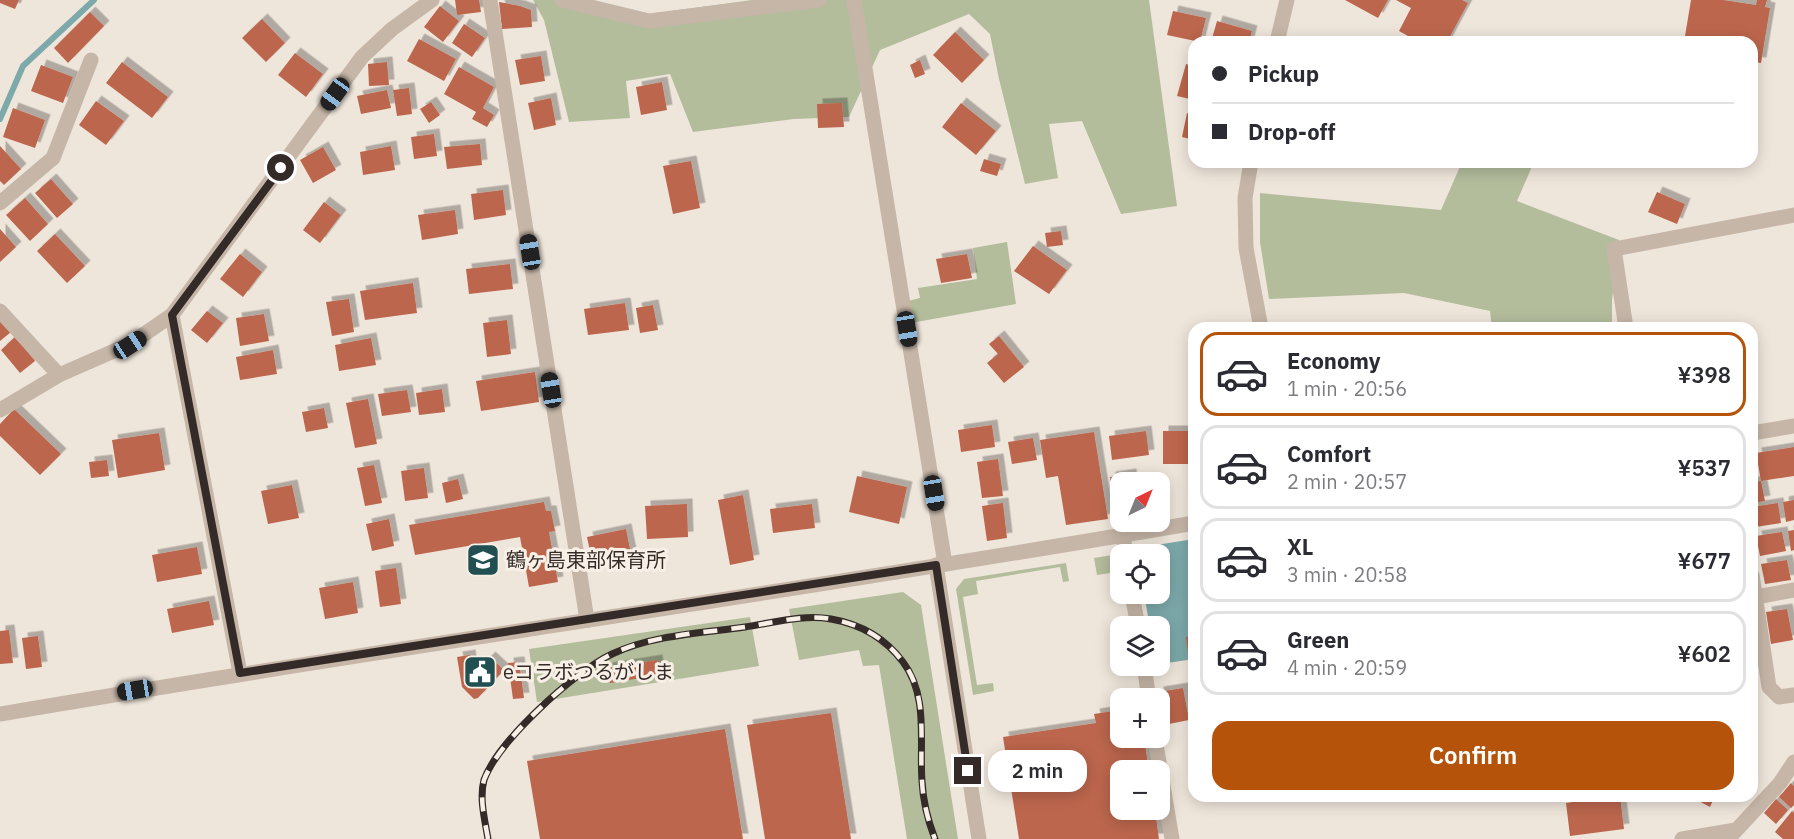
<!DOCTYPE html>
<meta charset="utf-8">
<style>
:root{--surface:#fff;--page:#f2f2f3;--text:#2b2b33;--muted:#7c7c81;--line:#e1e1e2;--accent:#b45309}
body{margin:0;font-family:"IBM Plex Sans","Noto Sans JP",sans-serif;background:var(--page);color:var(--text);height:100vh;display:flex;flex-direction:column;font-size:22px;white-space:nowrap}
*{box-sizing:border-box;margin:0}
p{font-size:20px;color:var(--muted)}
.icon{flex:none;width:33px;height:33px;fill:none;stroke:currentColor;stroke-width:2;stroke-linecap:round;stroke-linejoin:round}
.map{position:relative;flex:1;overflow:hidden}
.panel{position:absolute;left:1188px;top:322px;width:570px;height:480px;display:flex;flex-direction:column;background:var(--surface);border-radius:18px;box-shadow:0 3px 15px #0003}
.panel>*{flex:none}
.hud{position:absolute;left:1188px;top:36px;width:570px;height:132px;border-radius:18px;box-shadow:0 3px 15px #0003;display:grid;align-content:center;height:132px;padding:0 24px;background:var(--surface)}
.needle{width:39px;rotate:43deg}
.controls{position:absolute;left:1110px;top:472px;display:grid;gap:12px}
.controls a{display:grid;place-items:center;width:60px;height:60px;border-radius:12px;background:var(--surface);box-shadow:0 3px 15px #0003;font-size:30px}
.end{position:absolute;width:27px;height:27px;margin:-14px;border:8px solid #342b28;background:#fff;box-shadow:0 0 0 3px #fff}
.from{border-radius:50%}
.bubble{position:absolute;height:42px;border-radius:18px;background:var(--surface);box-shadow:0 3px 15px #0003;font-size:20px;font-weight:600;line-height:42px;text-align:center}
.car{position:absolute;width:18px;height:36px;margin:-18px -9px;border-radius:8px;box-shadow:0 0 4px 2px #0007;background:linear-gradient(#222 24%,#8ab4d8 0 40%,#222 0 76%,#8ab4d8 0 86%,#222 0)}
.hud b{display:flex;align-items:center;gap:21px;height:57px;font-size:22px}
.hud b+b{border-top:2px solid var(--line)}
.hud i{width:15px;height:15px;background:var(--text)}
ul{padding:10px 0 0;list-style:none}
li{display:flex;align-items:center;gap:18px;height:84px;margin:0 12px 9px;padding:0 12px;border:3px solid var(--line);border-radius:18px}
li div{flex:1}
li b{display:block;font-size:22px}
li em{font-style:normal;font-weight:600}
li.active{border-color:var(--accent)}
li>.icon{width:54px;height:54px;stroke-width:1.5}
.button{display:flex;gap:12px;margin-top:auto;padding:12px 24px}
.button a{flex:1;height:69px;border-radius:18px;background:var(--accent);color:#fff;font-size:24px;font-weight:600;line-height:69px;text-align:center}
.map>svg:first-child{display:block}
</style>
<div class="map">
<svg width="1794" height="839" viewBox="0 0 1794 839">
<defs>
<filter id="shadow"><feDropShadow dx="5.5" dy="-5.5" stdDeviation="0" flood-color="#0004"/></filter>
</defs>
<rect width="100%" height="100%" fill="#efe6db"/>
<!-- green -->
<path fill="#b3bd9c" d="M533 0H587L649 14 752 0H1149L1177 206 1121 214 1082 121 1049 124 1058 178 1025 184 999 79 990 34 969 14 880 50 849 117 794 119 693 132 670 74 626 81 630 118 569 122 544 20Z
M1462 162H1534L1517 201 1619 240 1612 301V328H1492L1490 311 1404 293 1269 299 1260 242V193L1441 210Z
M1007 242 1016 304 911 323 908 301 920 298 918 288 977 279 973 248Z
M1119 554 1120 593 1117 572 1097 575 1094 558Z
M1066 563 1069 581 1063 582 1060 567 976 581 978 594 963 597 977 685 993 683 994 691 973 695 956 589 964 579Z
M903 592 921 605 958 839H907L879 665 863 666 859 650 799 660 789 609Z
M750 617 759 666 537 702 529 649Z"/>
<!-- water -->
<path fill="#7da9aa" d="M1194 539V659L1160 664V627H1150L1144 594H1160V555H1138L1137 548Z"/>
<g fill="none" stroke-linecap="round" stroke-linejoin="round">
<!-- stream -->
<path stroke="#7da9aa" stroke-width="6" d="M0 119 23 66 94 0"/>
</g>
<!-- building -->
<path fill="#bc664d" filter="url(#shadow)" d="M0 0H19L15 9 0 3Z
M455 0H479L481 12 457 15Z
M1345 0H1388L1378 18Z
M1396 0H1462L1468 3 1447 42H1419L1399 31 1411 8Z
M1691 0H1723L1756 5 1757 0H1767L1765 7 1770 8 1761 63 1752 62V42H1684Z
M499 2 520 6 531 10 532 27 502 29Z
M440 6 459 21 443 42 424 27Z
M1173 11 1206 18 1200 42 1167 35Z
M90 12 104 26 68 63 54 48Z
M262 19 285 43 266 62 242 38Z
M1217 21 1252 31 1249 42H1211Z
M464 24 485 38 472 57 452 43Z
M955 32 984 60 962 83 933 55Z
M419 39 456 59 444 81 407 61Z
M295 53 323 74 306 97 278 75Z
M541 56 545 81 520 85 515 60Z
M920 60 925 74 915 78 910 65Z
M122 62 168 97 152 118 106 83Z
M387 62 389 85 369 86 368 64Z
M1186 64 1194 67V100L1177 96Z
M41 65 73 77 63 103 31 91Z
M459 67 494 87 483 108 494 115 487 127 472 119 476 112 444 94Z
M662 82 667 110 641 115 636 87Z
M409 88 412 114 397 116 393 90Z
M387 90 391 108 361 114 357 96Z
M551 98 556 125 534 130 528 103Z
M96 101 124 121 106 145 79 125Z
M431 102 440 115 429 123 420 109Z
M842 103 844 127 818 128 817 104Z
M961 103 996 131 976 155 942 127Z
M13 108 45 120 35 148 3 137Z
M1187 113 1194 115V140L1182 137Z
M434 134 437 156 414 159 411 137Z
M480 144 482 165 447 169 444 147Z
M0 146 21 169 4 185 0 181Z
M391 146 395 170 363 175 360 152Z
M323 147 336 170 313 183 300 160Z
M984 159 1001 164 997 176 980 171Z
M691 161 700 208 673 214 663 166Z
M51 179 73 204 57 218 35 193Z
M503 190 506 215 474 220 471 194Z
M1657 192 1685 204 1677 224 1648 212Z
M25 198 48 224 30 241 6 215Z
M324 202 341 215 320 243 303 230Z
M455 210 458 234 422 240 418 215Z
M0 229 16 247 0 262Z
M1061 231 1063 245 1047 247 1045 233Z
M55 234 85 266 67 283 37 251Z
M1033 246 1067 270 1049 294 1014 271Z
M240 254 262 272 243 297 220 279Z
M967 254 972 278 941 283 936 259Z
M510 264 513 289 469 294 466 269Z
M413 283 417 313 365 320 360 291Z
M349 299 354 332 332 336 326 302Z
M625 303 629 330 588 335 584 309Z
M653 305 658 330 640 333 636 308Z
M207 311 223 323 207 343 191 330Z
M264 314 269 341 240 346 236 318Z
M0 319 11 332 0 341Z
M507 320 511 354 487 357 483 323Z
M999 336 1024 367 1004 383 987 363 998 354 989 344Z
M15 337 35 361 20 373 1 350Z
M371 338 376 365 339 371 335 345Z
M273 350 277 374 240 380 236 357Z
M535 372 539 402 481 411 476 381Z
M442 389 445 412 419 415 416 393Z
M407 390 411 412 382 416 378 394Z
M368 399 377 444 355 448 346 403Z
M324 408 328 428 306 432 302 412Z
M14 409 61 454 40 475 0 436V424Z
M992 425 995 447 961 452 958 430Z
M1146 431 1149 455 1112 460 1109 436Z
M1163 431H1194V464H1163Z
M1094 432 1108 519 1066 525 1058 476 1046 478 1040 440Z
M159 433 165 470 118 478 112 440Z
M1033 438 1037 460 1012 464 1008 442Z
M1794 447V476L1761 481 1756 453Z
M998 459 1003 496 982 498 977 462Z
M107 460 109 476 91 478 89 462Z
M374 465 382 503 365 506 357 468Z
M424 468 428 498 405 501 401 471Z
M1131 474 1132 483H1120V504L1114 505 1110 477Z
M857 476 907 487 899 524 849 512Z
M458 479 463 499 446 503 442 483Z
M1761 481 1765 501 1752 503V482Z
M292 485 299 518 268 524 261 491Z
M743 495 754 560 730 565 718 500Z
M1794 500V520L1786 522 1783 502Z
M544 502 546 511H551L555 531 549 532 558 582 529 587 520 537 415 555 409 525Z
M1003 503 1007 538 987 541 982 506Z
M1778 503 1781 523 1755 527 1752 507Z
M687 504 688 537 647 539 645 506Z
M812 504 815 528 773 533 770 509Z
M389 519 394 546 372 551 366 524Z
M626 529 632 559 593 566 587 537Z
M1794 530V550L1791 551 1788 531Z
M1782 532 1786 551 1760 556 1756 536Z
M197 547 202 574 157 582 152 555Z
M1787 560 1791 580 1765 584 1761 564Z
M396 568 401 604 380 607 375 571Z
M353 582 358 613 325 619 319 588Z
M209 601 214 625 172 633 167 609Z
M1787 609 1793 640 1771 644 1766 612Z
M9 630 13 663 0 664V631Z
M38 636 42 667 26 669 22 638Z
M1194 636V652L1188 653 1186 637Z
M470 655 473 675 490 657 504 670 478 698 474 699 462 687 457 657Z
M657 660 659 675 610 683 607 668Z
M519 662 524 698 513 699 508 663Z
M1183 688 1189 720 1164 725 1158 692Z
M1120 710V738H1144L1149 771H1120V810H1155L1159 839H1019L1003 737 1096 723 1094 714Z
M831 713 851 839H765L747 725Z
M725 729 743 839H540L527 761Z
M1791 783 1794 786V805L1791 808 1779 797Z
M1613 796H1620L1624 829 1570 836 1566 803Z
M1689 796H1715L1710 807Z
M1776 799 1788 810 1776 824 1764 813Z
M1792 811 1794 813V839H1783L1775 832Z"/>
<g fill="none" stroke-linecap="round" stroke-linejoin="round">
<!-- minor -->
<path stroke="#c6b6a8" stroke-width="15" d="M490 0 587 620
M562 0 649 21 819 0
M854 0 945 564
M0 203 53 158 91 60
M0 311 59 375
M172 315 240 673
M1626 328 1614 249 1794 215
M0 410 59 375 130 344 172 315 362 57 392 29 432 0
M1123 535 1126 555
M936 565 979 839
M1752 575 1769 687 1779 697 1794 695
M1132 594 1138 627
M1756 597 1794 590
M1144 666 1149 699
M1155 738 1172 839
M1682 839 1736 830
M1728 839 1780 783 1794 762"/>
<!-- tertiary -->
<path stroke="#c6b6a8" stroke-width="15" d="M1277 42 1287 0
M1251 162 1245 198 1246 248 1261 328
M1752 433 1794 426
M0 714C397 646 797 592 1194 523"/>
<defs>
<path id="rail" d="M488 839C485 821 479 798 484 780 498 741 574 672 612 654 652 635 702 633 745 627 773 623 803 614 831 619 860 624 885 638 903 662 929 696 919 742 922 781 923 801 928 821 935 839"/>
</defs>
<!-- rail casing -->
<use href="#rail" stroke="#342b28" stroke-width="7"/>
<!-- rail -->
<use href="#rail" stroke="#f8f0e7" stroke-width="4.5" stroke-dasharray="14" stroke-linecap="butt"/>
</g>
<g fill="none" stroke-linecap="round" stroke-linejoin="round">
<!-- route -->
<path stroke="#342b28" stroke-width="8" d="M281 168 172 315 240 673 936 565 968 771"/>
</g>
<!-- icons -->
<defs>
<symbol id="school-square" viewBox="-11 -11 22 22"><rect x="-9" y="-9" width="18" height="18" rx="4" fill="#214f52" stroke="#f8f0e7"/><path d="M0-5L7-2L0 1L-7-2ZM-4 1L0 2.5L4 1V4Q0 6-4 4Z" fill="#fff"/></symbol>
<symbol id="civic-square" viewBox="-11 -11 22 22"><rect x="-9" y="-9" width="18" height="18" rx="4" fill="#214f52" stroke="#f8f0e7"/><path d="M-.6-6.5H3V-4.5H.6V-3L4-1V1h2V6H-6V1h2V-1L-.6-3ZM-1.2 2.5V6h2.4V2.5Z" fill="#fff"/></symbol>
</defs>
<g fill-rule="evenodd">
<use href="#school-square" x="464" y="541" width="38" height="38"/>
<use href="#civic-square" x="461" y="653" width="38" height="38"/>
</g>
<g text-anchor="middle" stroke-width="6" stroke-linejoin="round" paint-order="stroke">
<!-- poi labels -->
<g font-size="20" fill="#342b28" stroke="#f8f0e7" text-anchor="start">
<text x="506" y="567">鶴ヶ島東部保育所</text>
<text x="503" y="679">eコラボつるがしま</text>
</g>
</g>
</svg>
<div class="controls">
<a><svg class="needle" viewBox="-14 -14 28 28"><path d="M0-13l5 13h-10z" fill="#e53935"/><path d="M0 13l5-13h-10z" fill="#7c7c81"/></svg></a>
<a><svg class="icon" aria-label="locate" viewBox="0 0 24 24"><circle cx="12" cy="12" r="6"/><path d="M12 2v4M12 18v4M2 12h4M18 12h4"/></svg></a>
<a><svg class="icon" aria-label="layers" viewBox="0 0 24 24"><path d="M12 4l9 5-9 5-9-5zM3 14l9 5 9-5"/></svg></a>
<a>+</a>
<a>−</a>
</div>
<i class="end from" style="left:281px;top:168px"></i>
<i class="end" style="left:968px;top:771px"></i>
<div class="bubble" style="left:988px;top:750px;width:99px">2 min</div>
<i class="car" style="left:335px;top:94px;rotate:216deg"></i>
<i class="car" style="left:530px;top:252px;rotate:351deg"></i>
<i class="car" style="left:907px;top:329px;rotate:171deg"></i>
<i class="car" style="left:130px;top:345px;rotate:57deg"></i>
<i class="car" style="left:551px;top:390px;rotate:351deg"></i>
<i class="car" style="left:934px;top:493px;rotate:171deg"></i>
<i class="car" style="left:135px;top:690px;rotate:261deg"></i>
<div class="hud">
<b><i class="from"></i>Pickup</b>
<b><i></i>Drop-off</b>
</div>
<section class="panel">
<ul>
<li class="active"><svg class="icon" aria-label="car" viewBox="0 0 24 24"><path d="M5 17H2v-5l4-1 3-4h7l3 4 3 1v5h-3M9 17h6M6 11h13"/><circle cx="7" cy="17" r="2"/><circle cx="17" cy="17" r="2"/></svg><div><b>Economy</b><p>1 min · 20:56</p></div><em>¥398</em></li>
<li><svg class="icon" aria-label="car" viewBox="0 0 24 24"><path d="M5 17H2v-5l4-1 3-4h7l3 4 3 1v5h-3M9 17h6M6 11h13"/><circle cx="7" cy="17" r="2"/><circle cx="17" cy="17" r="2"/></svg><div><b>Comfort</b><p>2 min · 20:57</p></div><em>¥537</em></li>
<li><svg class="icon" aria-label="car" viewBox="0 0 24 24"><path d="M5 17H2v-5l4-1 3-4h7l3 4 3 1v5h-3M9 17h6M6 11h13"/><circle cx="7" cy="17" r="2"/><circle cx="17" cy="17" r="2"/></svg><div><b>XL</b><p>3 min · 20:58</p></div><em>¥677</em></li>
<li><svg class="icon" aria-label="car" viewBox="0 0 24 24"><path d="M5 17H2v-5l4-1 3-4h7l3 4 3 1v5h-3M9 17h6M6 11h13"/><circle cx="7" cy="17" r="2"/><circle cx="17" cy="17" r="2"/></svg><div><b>Green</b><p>4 min · 20:59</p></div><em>¥602</em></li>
</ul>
<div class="button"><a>Confirm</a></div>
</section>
</div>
